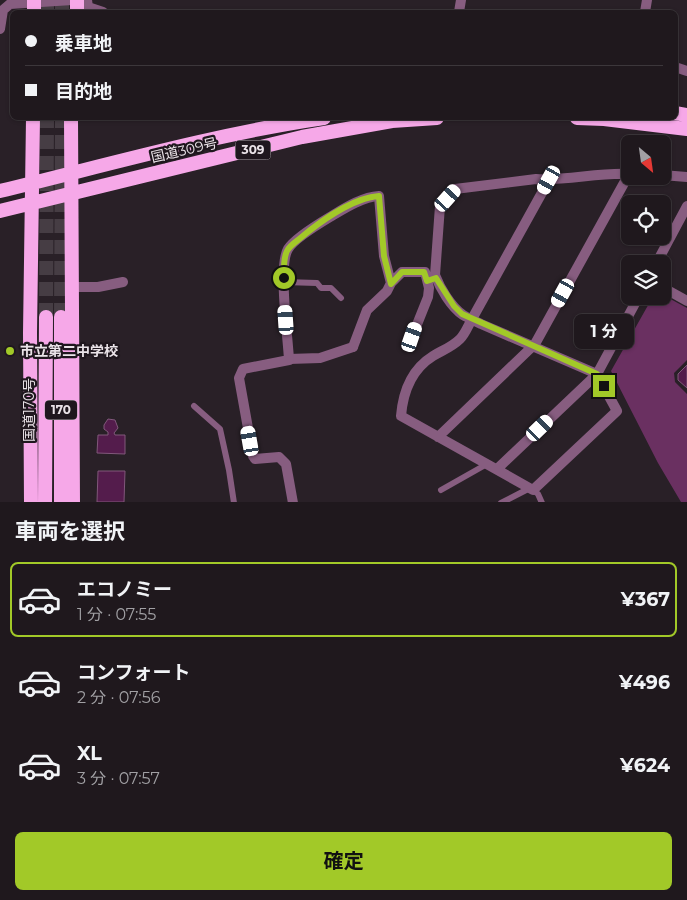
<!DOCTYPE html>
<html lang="ja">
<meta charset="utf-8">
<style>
:root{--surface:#1f181d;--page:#2c252a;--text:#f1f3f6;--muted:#a1a0a4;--line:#3c373b;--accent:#a2c928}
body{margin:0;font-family:Montserrat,"Noto Sans JP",sans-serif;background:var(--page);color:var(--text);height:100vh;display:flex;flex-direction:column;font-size:19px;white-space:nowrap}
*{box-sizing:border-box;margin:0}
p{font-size:16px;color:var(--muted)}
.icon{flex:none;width:28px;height:28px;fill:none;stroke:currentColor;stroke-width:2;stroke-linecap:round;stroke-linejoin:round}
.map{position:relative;height:502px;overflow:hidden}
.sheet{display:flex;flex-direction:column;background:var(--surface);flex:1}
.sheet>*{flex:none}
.banner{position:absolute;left:10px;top:10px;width:668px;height:110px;border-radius:8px;box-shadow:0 1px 4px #0004,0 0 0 1px var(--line);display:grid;align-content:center;height:110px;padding:0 15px;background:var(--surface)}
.needle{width:32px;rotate:151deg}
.controls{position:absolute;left:621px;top:135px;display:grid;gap:10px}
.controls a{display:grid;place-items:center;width:50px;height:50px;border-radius:8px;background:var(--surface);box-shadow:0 1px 4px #0004,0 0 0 1px var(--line);font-size:25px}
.end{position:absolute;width:22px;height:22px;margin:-11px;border:6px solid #a2c928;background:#111;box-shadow:0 0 0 2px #111}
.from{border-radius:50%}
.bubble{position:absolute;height:35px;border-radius:8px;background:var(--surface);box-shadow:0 1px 4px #0004,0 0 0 1px var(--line);font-size:16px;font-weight:700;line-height:35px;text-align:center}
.car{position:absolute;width:15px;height:30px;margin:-15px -8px;border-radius:6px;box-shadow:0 0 4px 1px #0007;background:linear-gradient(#fff 24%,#345 0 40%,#fff 0 76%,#345 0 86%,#fff 0)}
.banner b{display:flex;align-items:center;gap:18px;height:48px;font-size:19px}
.banner b+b{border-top:1px solid var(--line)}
.banner i{width:12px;height:12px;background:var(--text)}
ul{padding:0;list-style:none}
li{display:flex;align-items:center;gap:15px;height:75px;margin:0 10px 8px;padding:0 5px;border:2px solid transparent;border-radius:8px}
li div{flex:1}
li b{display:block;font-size:19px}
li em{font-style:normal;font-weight:700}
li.active{border-color:var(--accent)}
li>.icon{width:45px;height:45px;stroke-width:1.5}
h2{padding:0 15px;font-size:22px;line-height:60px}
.button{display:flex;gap:10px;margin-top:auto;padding:10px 15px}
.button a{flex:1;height:58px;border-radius:8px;background:var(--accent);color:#111;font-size:20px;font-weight:700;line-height:58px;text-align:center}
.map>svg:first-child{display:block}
</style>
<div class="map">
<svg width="687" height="503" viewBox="0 0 687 503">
<rect width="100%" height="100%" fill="#292027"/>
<!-- forest -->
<path fill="#6a3061" d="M663 295 687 308V360L674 373 675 382 687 394V502H681L658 463 611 371 651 300Z"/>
<!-- water -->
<path fill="#541c4c" stroke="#81587b" d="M687 365V388L678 380V374Z
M108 419 115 420 118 428 114 433 115 435H125V454L97 453 98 435H108V432L104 429V425Z
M98 471H125L124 502H97Z"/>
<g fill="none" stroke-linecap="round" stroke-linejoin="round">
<!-- trunk-tunnel -->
<path stroke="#463d44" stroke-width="14" stroke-dasharray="14 7" stroke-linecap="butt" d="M47 12V0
M62 12V0
M46 317 47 118
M61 317 62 118"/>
<!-- service -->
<path stroke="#875d80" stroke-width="6" d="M284 282 317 283 321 288H331L341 298
M194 406 220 429 229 470 234 503
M441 490 487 464
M533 490 538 494 542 503
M501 503 530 488"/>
<!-- pedestrian -->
<path stroke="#875d80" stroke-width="10" d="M289 359 320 358 353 347"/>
<!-- minor -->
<path stroke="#875d80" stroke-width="10" d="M87 0 88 7 103 12
M459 12 461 0
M645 12 647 0
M675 67 687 71
M662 175 687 177
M549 180 472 319C468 326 465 334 460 339 452 347 443 350 433 356 412 369 403 392 401 416L533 490 617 411 597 374 481 324C475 321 468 318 463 315 451 307 440 288 435 275L440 206 455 189 536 179C567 181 599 172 630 174
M656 264 687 206
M662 287 687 301
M353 347 367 310 387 291 391 283 402 272H425L429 288 428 297 412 337
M438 437 535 344 629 174
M497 469 597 374 639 296
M293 503 286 464 279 457 255 459 253 456 239 378 243 369 289 360C288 338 278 265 288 249 294 239 320 223 330 217 345 208 362 197 379 196L384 256 391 283"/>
<!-- tertiary -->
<path stroke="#875d80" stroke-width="10" d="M0 29 3 10 10 4 72 0
M73 287H98L123 282"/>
<!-- trunk -->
<path stroke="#f6a8e8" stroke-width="14" d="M34 12V0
M77 12V0
M675 113 687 115
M71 118 73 503
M577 118 604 119 687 129
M0 191C107 165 215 134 324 118
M0 211 302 137 392 121 437 118
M61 317V503
M31 503 30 333 33 118
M45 503 46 317"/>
</g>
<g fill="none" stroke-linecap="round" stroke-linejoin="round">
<!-- route -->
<path stroke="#a2c928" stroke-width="6" d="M284 278C284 269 283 259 287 251 289 247 294 243 298 240 318 223 352 198 379 196L384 256 391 284 402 272H424L427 281 436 278 454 306 462 314 597 374 604 386"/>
</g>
<!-- markers -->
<circle fill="#a2c928" stroke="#1f171e" stroke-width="2" cx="10" cy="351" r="5"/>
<g text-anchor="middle" stroke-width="4.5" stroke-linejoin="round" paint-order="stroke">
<!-- shield labels -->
<g fill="#1f171e" stroke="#ada6ab" stroke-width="1">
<rect x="235.5" y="140.5" width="35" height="19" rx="4"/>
<rect x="45" y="400.5" width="32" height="19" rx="4"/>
</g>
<g font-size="12" font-weight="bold" fill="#eae3e8">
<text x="253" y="154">309</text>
<text x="61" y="414">170</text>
</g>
<!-- street labels -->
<g font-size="14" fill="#eae3e8" stroke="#1f171e">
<text transform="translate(184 150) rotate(-13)" y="5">国道309号</text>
<text transform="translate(29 410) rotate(-90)" y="5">国道170号</text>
</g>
<!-- poi labels -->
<g font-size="14" font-weight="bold" fill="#eae3e8" stroke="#1f171e" text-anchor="start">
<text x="20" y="356">市立第二中学校</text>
</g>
</g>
</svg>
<div class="controls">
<a><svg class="needle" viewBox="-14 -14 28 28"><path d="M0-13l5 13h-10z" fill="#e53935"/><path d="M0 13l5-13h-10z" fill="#a1a0a4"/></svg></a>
<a><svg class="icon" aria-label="locate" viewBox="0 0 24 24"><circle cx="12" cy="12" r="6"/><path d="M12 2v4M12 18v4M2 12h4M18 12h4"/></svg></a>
<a><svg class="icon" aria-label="layers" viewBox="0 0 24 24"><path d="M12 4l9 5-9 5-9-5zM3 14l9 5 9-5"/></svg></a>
</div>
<i class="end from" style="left:284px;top:278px"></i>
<i class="end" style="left:604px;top:386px"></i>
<div class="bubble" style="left:574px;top:314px;width:60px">1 分</div>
<i class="car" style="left:549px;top:180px;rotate:209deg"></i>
<i class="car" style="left:448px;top:198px;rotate:42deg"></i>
<i class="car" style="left:563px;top:293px;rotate:209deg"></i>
<i class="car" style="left:286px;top:320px;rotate:356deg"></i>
<i class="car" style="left:412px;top:337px;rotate:19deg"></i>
<i class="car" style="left:540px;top:428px;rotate:46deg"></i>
<i class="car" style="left:250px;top:441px;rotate:350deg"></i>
<div class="banner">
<b><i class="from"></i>乗車地</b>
<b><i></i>目的地</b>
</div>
</div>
<section class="sheet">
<h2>車両を選択</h2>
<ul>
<li class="active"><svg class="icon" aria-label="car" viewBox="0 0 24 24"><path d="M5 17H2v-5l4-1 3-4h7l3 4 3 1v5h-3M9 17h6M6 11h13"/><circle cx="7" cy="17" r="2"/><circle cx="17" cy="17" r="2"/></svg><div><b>エコノミー</b><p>1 分 · 07:55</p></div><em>¥367</em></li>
<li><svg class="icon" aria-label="car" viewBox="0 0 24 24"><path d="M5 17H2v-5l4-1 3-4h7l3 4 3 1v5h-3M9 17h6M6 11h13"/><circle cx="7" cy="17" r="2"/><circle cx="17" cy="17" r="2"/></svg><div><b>コンフォート</b><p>2 分 · 07:56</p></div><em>¥496</em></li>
<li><svg class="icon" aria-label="car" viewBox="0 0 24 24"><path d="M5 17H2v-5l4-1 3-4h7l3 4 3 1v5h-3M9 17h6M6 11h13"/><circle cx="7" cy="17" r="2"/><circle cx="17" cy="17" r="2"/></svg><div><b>XL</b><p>3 分 · 07:57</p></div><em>¥624</em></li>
</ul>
<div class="button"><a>確定</a></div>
</section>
